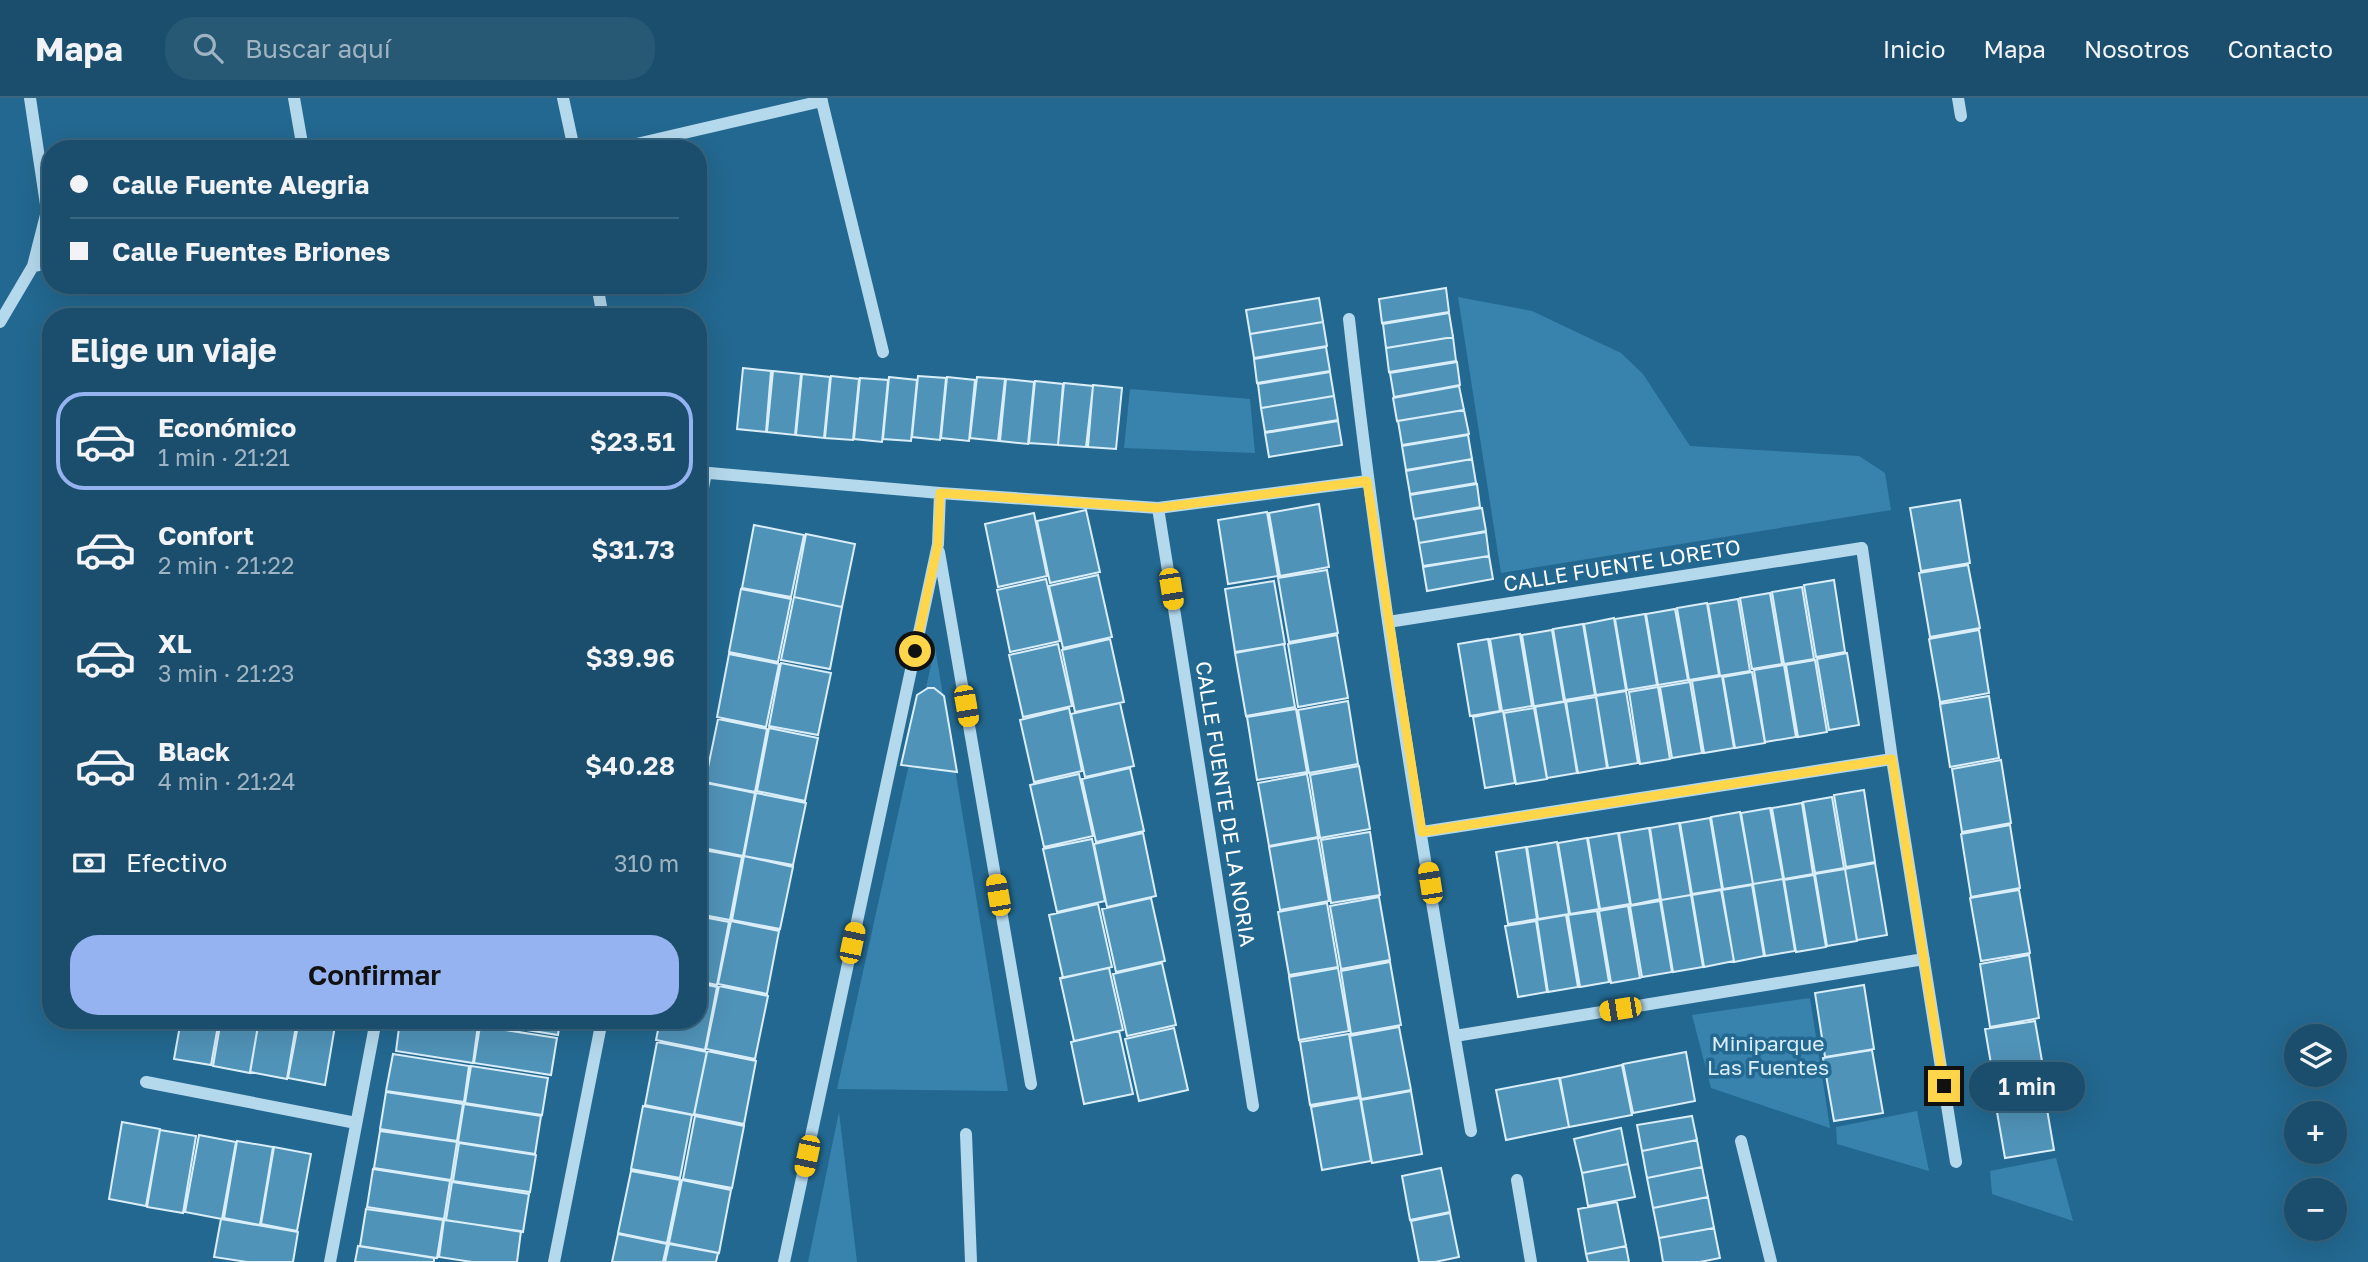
<!DOCTYPE html>
<html lang="es">
<meta charset="utf-8">
<style>
:root{--surface:#1a4e6c;--page:#275874;--text:#f1f3f6;--muted:#9fb4c2;--line:#38657f;--accent:#95b2f1}
body{margin:0;font-family:"Golos Text",sans-serif;background:var(--page);color:var(--text);height:100vh;display:flex;flex-direction:column;font-size:26px;white-space:nowrap}
*{box-sizing:border-box;margin:0}
p{font-size:23px;color:var(--muted)}
.icon{flex:none;width:38px;height:38px;fill:none;stroke:currentColor;stroke-width:2;stroke-linecap:round;stroke-linejoin:round}
.map{position:relative;flex:1;overflow:hidden}
.panel{position:absolute;left:42px;top:210px;width:665px;height:721px;display:flex;flex-direction:column;background:var(--surface);border-radius:28px;box-shadow:0 7px 28px #0002,0 0 0 2px var(--line)}
.panel>*{flex:none}
.hud{position:absolute;left:42px;top:42px;width:665px;height:154px;border-radius:28px;box-shadow:0 7px 28px #0002,0 0 0 2px var(--line);display:grid;align-content:center;height:154px;padding:0 28px;background:var(--surface)}
.buttons{position:absolute;left:2284px;top:926px;display:grid;gap:14px}
.buttons a{display:grid;place-items:center;width:63px;height:63px;border-radius:50%;background:var(--surface);box-shadow:0 7px 28px #0002,0 0 0 2px var(--line);font-size:35px}
.end{position:absolute;width:32px;height:32px;margin:-16px;border:9px solid #ffd54a;background:#111;box-shadow:0 0 0 4px #111}
.from{border-radius:50%}
.bubble{position:absolute;height:49px;border-radius:24px;background:var(--surface);box-shadow:0 7px 28px #0002,0 0 0 2px var(--line);font-size:23px;font-weight:600;line-height:49px;text-align:center}
.car{position:absolute;width:21px;height:42px;margin:-21px -10px;border-radius:9px;box-shadow:0 0 5px 2px #0007;background:linear-gradient(#f5c518 24%,#345 0 40%,#f5c518 0 76%,#345 0 86%,#f5c518 0)}
.hud b{display:flex;align-items:center;gap:24px;height:66px;font-size:26px}
.hud b+b{border-top:2px solid var(--line)}
.hud i{width:18px;height:18px;background:var(--text)}
ul{padding:0;list-style:none}
li{display:flex;align-items:center;gap:21px;height:98px;margin:0 14px 10px;padding:0 14px;border:4px solid transparent;border-radius:28px}
li div{flex:1}
li b{display:block;font-size:26px}
li em{font-style:normal;font-weight:600}
li.active{border-color:var(--accent)}
li>.icon{width:63px;height:63px;stroke-width:1.5}
h2{padding:0 28px;font-size:32px;line-height:84px}
.pay{display:flex;align-items:center;gap:18px;height:77px;padding:0 28px;font-size:26px}
.pay p{margin-inline-start:auto}
.button{display:flex;gap:14px;margin-top:auto;padding:14px 28px}
.button a{flex:1;height:80px;border-radius:28px;background:var(--accent);color:#111;font-size:28px;font-weight:600;line-height:80px;text-align:center}
header{display:flex;align-items:center;gap:42px;box-sizing:border-box;height:98px;padding:0 35px;background:var(--surface);border-bottom:2px solid var(--line)}
header strong{font-size:33px}
nav{display:flex;gap:38px;margin-inline-start:auto;font-size:24px}
.search{width:490px;height:63px;background:var(--page);display:flex;align-items:center;gap:18px;box-sizing:border-box;padding:0 24px;border-radius:28px;color:var(--muted);font-size:26px}
.map>svg:first-child{display:block}
</style>
<header>
<strong>Mapa</strong>
<div class="search"><svg class="icon" aria-label="search" viewBox="0 0 24 24"><circle cx="10" cy="10" r="6"/><path d="M15 15l6 6"/></svg>Buscar aquí</div>
<nav><a>Inicio</a><a>Mapa</a><a>Nosotros</a><a>Contacto</a></nav>
</header>
<div class="map">
<svg width="2368" height="1164" viewBox="0 0 2368 1164">
<rect width="100%" height="100%" fill="#236890"/>
<!-- green -->
<path fill="#3783ad" d="M1458 199 1532 213 1621 255 1643 276 1690 348 1859 358 1885 375 1891 412 1501 475Z
M1130 291 1250 301 1255 355 1124 350Z
M935 549 1008 993 837 991Z
M1810 900 1830 1030 1711 990 1692 917Z
M1917 1013 1929 1073 1837 1046 1836 1029Z
M839 1014 857 1164H808Z
M2056 1060 2073 1123 1992 1096 1990 1073Z"/>
<!-- building -->
<path fill="#5093b8" stroke="#d9eef9" stroke-width="2" d="M1446 190 1449 214 1382 225 1379 201Z
M1319 200 1323 224 1250 236 1246 212Z
M1449 215 1453 239 1386 250 1383 226Z
M1323 224 1327 248 1254 260 1250 236Z
M1453 239 1456 263 1389 274 1386 250Z
M1326 249 1330 273 1257 285 1254 261Z
M1457 264 1460 287 1394 299 1390 275Z
M743 270 771 273 766 334 737 331Z
M773 273 801 276 795 337 767 334Z
M1330 274 1334 298 1261 310 1258 286Z
M802 276 830 279 824 340 796 337Z
M831 278 859 281 853 342 825 340Z
M918 278 946 280 940 342 912 339Z
M889 279 917 282 911 343 883 341Z
M947 279 975 282 969 343 941 340Z
M977 279 1005 281 998 343 970 340Z
M860 280 888 282 882 344 854 341Z
M1006 281 1034 284 1028 346 1000 343Z
M1035 283 1063 286 1058 347 1029 345Z
M1064 285 1093 288 1086 349 1058 347Z
M1093 287 1122 290 1116 351 1088 349Z
M1459 288 1464 312 1397 323 1393 300Z
M1334 298 1338 322 1265 334 1261 310Z
M1464 312 1469 336 1402 347 1398 323Z
M1338 323 1342 347 1269 359 1265 335Z
M1468 337 1472 361 1406 372 1402 348Z
M1472 361 1476 385 1410 396 1406 373Z
M1477 386 1480 409 1414 421 1410 397Z
M1960 402 1970 465 1921 473 1910 410Z
M1319 406 1329 469 1280 478 1269 415Z
M1482 410 1486 433 1419 445 1415 421Z
M1086 412 1100 474 1050 485 1037 423Z
M1267 414 1278 478 1228 486 1218 422Z
M1034 415 1047 478 998 489 985 426Z
M754 427 804 437 791 499 742 490Z
M1486 434 1489 458 1423 468 1419 445Z
M806 436 855 446 842 509 794 499Z
M1489 458 1493 481 1427 493 1423 469Z
M1968 467 1980 530 1930 539 1919 475Z
M1327 472 1338 535 1289 544 1278 480Z
M1098 477 1112 539 1063 550 1049 488Z
M1046 481 1060 543 1010 554 997 492Z
M1834 482 1845 554 1816 559 1804 487Z
M1274 483 1285 546 1235 554 1225 491Z
M1802 489 1814 561 1784 566 1772 494Z
M741 491 791 501 778 564 729 554Z
M1770 495 1782 566 1752 571 1740 500Z
M794 499 842 509 830 571 781 562Z
M1738 501 1750 573 1720 578 1708 506Z
M1707 505 1719 577 1689 582 1677 510Z
M1675 511 1688 582 1658 587 1646 516Z
M1645 516 1657 587 1627 592 1615 521Z
M1614 520 1626 592 1596 597 1584 526Z
M1583 526 1595 597 1565 602 1553 531Z
M1552 532 1564 604 1534 609 1522 537Z
M1979 532 1989 595 1940 604 1929 541Z
M1520 536 1532 608 1502 613 1490 541Z
M1337 537 1348 600 1298 609 1288 546Z
M1110 541 1124 604 1075 614 1062 552Z
M1488 541 1500 613 1470 618 1458 546Z
M1058 546 1072 608 1023 619 1009 557Z
M1284 546 1295 609 1246 618 1235 555Z
M1847 555 1859 627 1829 632 1817 561Z
M729 556 779 566 766 629 717 619Z
M1815 562 1827 634 1798 639 1786 567Z
M781 565 831 575 818 637 769 628Z
M1784 567 1796 639 1765 644 1754 572Z
M1752 574 1765 645 1735 650 1723 579Z
M1722 578 1734 650 1704 655 1692 583Z
M1690 584 1702 655 1672 660 1660 589Z
M1658 589 1670 661 1640 666 1629 594Z
M928 590H934L944 598 957 674 901 667 917 597Z
M1626 593 1638 665 1608 670 1596 598Z
M1989 598 1999 660 1950 669 1940 606Z
M1596 599 1607 670 1578 675 1565 604Z
M1348 603 1358 666 1309 675 1298 612Z
M1566 603 1577 675 1547 680 1535 608Z
M1120 605 1134 668 1085 679 1071 616Z
M1069 610 1082 673 1034 684 1020 622Z
M1534 610 1547 681 1516 686 1504 615Z
M1296 611 1307 674 1257 682 1247 619Z
M1503 613 1515 685 1485 690 1473 619Z
M718 621 767 631 755 694 705 684Z
M769 630 818 640 805 703 757 693Z
M2001 662 2011 725 1962 734 1952 671Z
M1359 668 1370 731 1320 740 1310 677Z
M1130 670 1144 733 1096 744 1082 681Z
M1079 676 1093 738 1044 749 1030 687Z
M1307 676 1318 739 1269 748 1258 685Z
M706 685 755 695 743 758 698 749V724Z
M1864 692 1875 764 1846 769 1834 697Z
M756 695 806 705 793 767 744 758Z
M1832 699 1844 770 1815 775 1803 704Z
M1802 705 1813 776 1784 781 1772 710Z
M1770 710 1783 781 1753 786 1741 715Z
M1740 714 1753 786 1723 791 1711 719Z
M1710 720 1722 791 1692 796 1680 725Z
M1679 725 1691 797 1661 802 1650 730Z
M2010 727 2020 790 1971 799 1961 736Z
M1649 730 1660 801 1631 807 1619 735Z
M1370 734 1380 797 1331 805 1321 742Z
M1143 735 1156 798 1107 809 1094 746Z
M1618 735 1630 806 1600 811 1588 740Z
M1318 740 1329 803 1280 812 1269 749Z
M1587 740 1599 811 1570 816 1558 745Z
M1092 741 1105 803 1057 814 1043 751Z
M1557 744 1569 816 1538 821 1527 749Z
M1526 749 1537 821 1508 826 1496 754Z
M698 751 742 759 730 822 698 816Z
M744 758 793 769 780 831 732 822Z
M1875 765 1887 837 1857 842 1845 771Z
M1845 771 1857 843 1827 848 1815 776Z
M1814 777 1826 849 1796 854 1784 782Z
M1783 781 1795 853 1765 858 1753 786Z
M1752 787 1764 858 1734 864 1722 792Z
M1721 792 1734 863 1704 869 1692 797Z
M2019 792 2030 855 1981 863 1970 800Z
M1691 797 1703 869 1673 874 1661 802Z
M1379 799 1390 862 1341 871 1330 808Z
M1151 800 1165 863 1116 874 1102 811Z
M1660 803 1672 874 1642 879 1630 808Z
M1327 805 1338 869 1289 877 1278 814Z
M1098 806 1112 869 1063 880 1049 817Z
M1628 808 1640 880 1611 885 1599 813Z
M1597 813 1609 884 1580 889 1568 817Z
M1566 817 1578 889 1548 894 1537 822Z
M698 818 729 824 717 887 698 883Z
M731 823 779 833 767 896 718 886Z
M1536 823 1547 894 1518 899 1505 828Z
M2029 857 2039 920 1990 929 1980 866Z
M1390 864 1401 927 1351 936 1341 873Z
M1162 865 1176 927 1127 938 1113 876Z
M1109 870 1123 932 1074 943 1060 880Z
M1338 870 1349 933 1299 942 1289 879Z
M698 885 717 889 705 952 656 942 660 922H698Z
M1864 887 1874 951 1825 959 1815 895Z
M719 888 768 898 755 961 706 951Z
M181 922H219L211 967 174 961Z
M221 922H259L250 975 213 968Z
M259 922H297L287 981 250 974Z
M299 922H336L325 987 288 980Z
M400 922H448L478 927 473 965 396 953Z
M482 922H560L558 937 482 925Z
M2035 923 2046 986 1996 995 1985 931Z
M480 928 557 940 551 977 474 965Z
M1399 929 1411 992 1361 1001 1350 938Z
M1174 930 1188 992 1139 1003 1125 941Z
M1119 933 1133 996 1084 1006 1071 944Z
M1349 936 1359 999 1310 1007 1300 944Z
M657 944 707 954 694 1017 645 1007Z
M1872 952 1883 1015 1834 1023 1823 960Z
M707 953 756 963 744 1026 694 1016Z
M1686 954 1695 1003 1633 1015 1623 966Z
M393 956 469 968 464 1004 386 993Z
M1622 967 1632 1017 1569 1029 1560 980Z
M471 968 548 980 542 1017 465 1005Z
M1559 980 1569 1029 1506 1042 1496 992Z
M2043 988 2054 1052 2005 1060 1994 997Z
M1411 993 1422 1056 1372 1065 1361 1002Z
M386 994 463 1006 457 1043 380 1031Z
M1360 1000 1371 1063 1322 1072 1311 1009Z
M464 1006 541 1018 535 1056 458 1044Z
M643 1008 692 1017 680 1080 631 1071Z
M695 1018 744 1028 732 1090 683 1081Z
M1692 1018 1697 1042 1642 1053 1637 1027Z
M122 1024 160 1031 146 1108 109 1101Z
M1621 1030 1628 1066 1582 1075 1574 1041Z
M160 1032 196 1038 183 1115 147 1109Z
M380 1033 457 1044 451 1082 374 1070Z
M199 1037 236 1044 222 1121 185 1114Z
M1697 1042 1702 1069 1647 1080 1642 1053Z
M237 1043 273 1049 260 1127 224 1120Z
M459 1045 536 1057 530 1094 453 1083Z
M274 1049 311 1056 297 1133 261 1126Z
M1628 1066 1635 1099 1588 1108 1582 1075Z
M1702 1069 1708 1099 1653 1110 1647 1080Z
M1441 1070 1450 1114 1410 1122 1402 1078Z
M373 1071 450 1083 444 1121 367 1109Z
M631 1073 680 1082 667 1145 618 1135Z
M682 1082 731 1092 719 1155 669 1145Z
M452 1084 529 1096 523 1134 446 1122Z
M1708 1099 1714 1130 1659 1140 1653 1110Z
M1617 1104 1626 1148 1586 1156 1578 1111Z
M366 1111 443 1122 437 1160 360 1148Z
M1450 1115 1459 1159 1435 1164H1419L1411 1123Z
M221 1121 298 1134 293 1164H247L214 1159Z
M444 1122 521 1133 517 1164H472L439 1159Z
M1714 1130 1720 1160 1700 1164H1663L1659 1140Z
M618 1136 667 1146 663 1164H612Z
M669 1146 718 1155 716 1164H665Z
M358 1148 434 1160V1164H355Z
M1626 1148 1629 1164H1588L1586 1156Z"/>
<g fill="none" stroke-linecap="round" stroke-linejoin="round">
<!-- minor -->
<path stroke="#b4d8ec" stroke-width="12" d="M294 0 303 51
M563 0 574 51
M821 0 883 254
M1958 0 1961 18
M615 51 822 3
M33 168 51 165
M597 187 603 219
M1349 221C1379 493 1424 763 1471 1033
M0 224 33 168 47 113 30 0
M698 374 940 395 1158 410 1367 383
M1158 410 1253 1008
M698 414 706 375
M939 454 1031 986
M1388 524 1862 450 1892 661 1956 1064
M1422 734 1892 661
M1455 938 1924 861
M146 984 356 1025
M966 1036 971 1164
M1741 1043 1771 1164
M1517 1082 1531 1164
M330 1164 376 922
M554 1164 602 922
M784 1164 938 446 940 395"/>
</g>
<g fill="none" stroke-linecap="round" stroke-linejoin="round">
<!-- route -->
<path stroke="#ffd54a" stroke-width="9" d="M915 553 938 446 940 395 1158 410 1367 383 1422 734 1892 661 1944 988"/>
</g>
<g text-anchor="middle" stroke-width="7" stroke-linejoin="round" paint-order="stroke">
<!-- street labels -->
<g font-size="21" fill="#fff" stroke="#236890">
<text transform="translate(1622 468) rotate(-9)" y="7">CALLE FUENTE LORETO</text>
<text transform="translate(1225 706) rotate(81)" y="7">CALLE FUENTE DE LA NORIA</text>
</g>
<!-- park labels -->
<g font-size="21" fill="#d9eef9" stroke="#236890">
<text x="1768" y="953">Miniparque<tspan x="1768" dy="24">Las Fuentes</tspan></text>
</g>
</g>
</svg>
<div class="buttons">
<a><svg class="icon" aria-label="layers" viewBox="0 0 24 24"><path d="M12 4l9 5-9 5-9-5zM3 14l9 5 9-5"/></svg></a>
<a>+</a>
<a>−</a>
</div>
<i class="end from" style="left:915px;top:553px"></i>
<i class="end" style="left:1944px;top:988px"></i>
<div class="bubble" style="left:1969px;top:964px;width:116px">1 min</div>
<i class="car" style="left:1171px;top:491px;rotate:171deg"></i>
<i class="car" style="left:966px;top:608px;rotate:170deg"></i>
<i class="car" style="left:1430px;top:785px;rotate:351deg"></i>
<i class="car" style="left:998px;top:797px;rotate:350deg"></i>
<i class="car" style="left:852px;top:845px;rotate:12deg"></i>
<i class="car" style="left:1620px;top:911px;rotate:261deg"></i>
<i class="car" style="left:807px;top:1058px;rotate:192deg"></i>
<div class="hud">
<b><i class="from"></i>Calle Fuente Alegria</b>
<b><i></i>Calle Fuentes Briones</b>
</div>
<section class="panel">
<h2>Elige un viaje</h2>
<ul>
<li class="active"><svg class="icon" aria-label="car" viewBox="0 0 24 24"><path d="M5 17H2v-5l4-1 3-4h7l3 4 3 1v5h-3M9 17h6M6 11h13"/><circle cx="7" cy="17" r="2"/><circle cx="17" cy="17" r="2"/></svg><div><b>Económico</b><p>1 min · 21:21</p></div><em>$23.51</em></li>
<li><svg class="icon" aria-label="car" viewBox="0 0 24 24"><path d="M5 17H2v-5l4-1 3-4h7l3 4 3 1v5h-3M9 17h6M6 11h13"/><circle cx="7" cy="17" r="2"/><circle cx="17" cy="17" r="2"/></svg><div><b>Confort</b><p>2 min · 21:22</p></div><em>$31.73</em></li>
<li><svg class="icon" aria-label="car" viewBox="0 0 24 24"><path d="M5 17H2v-5l4-1 3-4h7l3 4 3 1v5h-3M9 17h6M6 11h13"/><circle cx="7" cy="17" r="2"/><circle cx="17" cy="17" r="2"/></svg><div><b>XL</b><p>3 min · 21:23</p></div><em>$39.96</em></li>
<li><svg class="icon" aria-label="car" viewBox="0 0 24 24"><path d="M5 17H2v-5l4-1 3-4h7l3 4 3 1v5h-3M9 17h6M6 11h13"/><circle cx="7" cy="17" r="2"/><circle cx="17" cy="17" r="2"/></svg><div><b>Black</b><p>4 min · 21:24</p></div><em>$40.28</em></li>
</ul>
<div class="pay"><svg class="icon" aria-label="cash" viewBox="0 0 24 24"><path d="M3 7h18v10H3z"/><circle cx="12" cy="12" r="2"/></svg>Efectivo<p>310 m</p></div>
<div class="button"><a>Confirmar</a></div>
</section>
</div>
